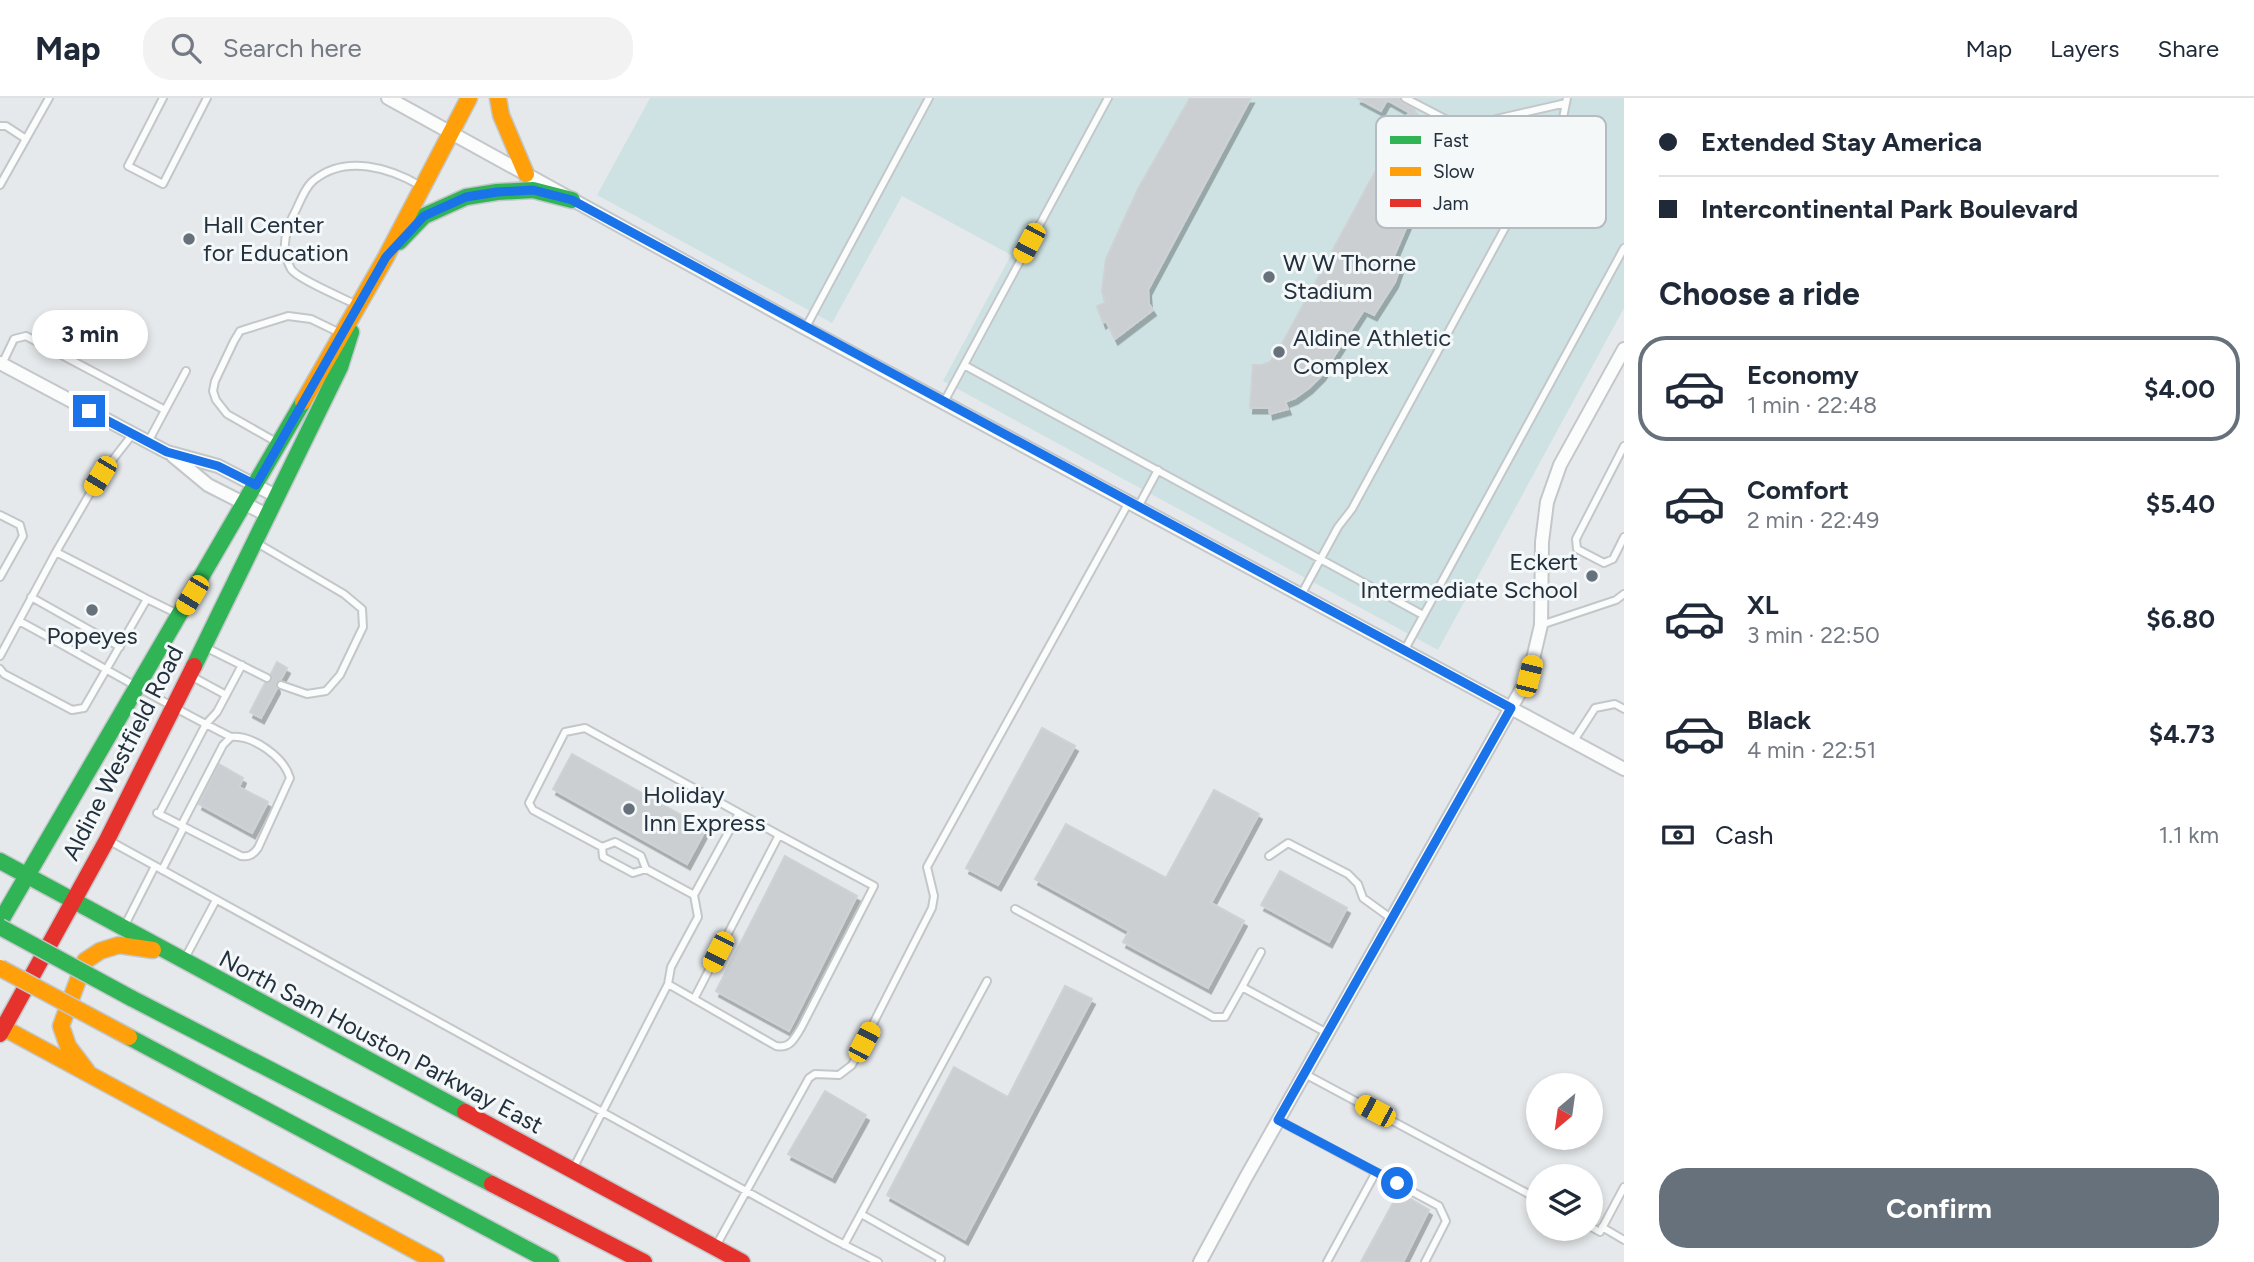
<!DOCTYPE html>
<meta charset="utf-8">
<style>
:root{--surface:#fff;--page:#f2f2f3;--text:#1f2937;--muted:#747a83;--line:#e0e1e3;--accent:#67717b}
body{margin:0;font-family:Figtree,sans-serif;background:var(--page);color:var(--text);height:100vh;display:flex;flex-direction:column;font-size:26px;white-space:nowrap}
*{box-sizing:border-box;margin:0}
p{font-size:23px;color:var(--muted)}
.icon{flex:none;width:38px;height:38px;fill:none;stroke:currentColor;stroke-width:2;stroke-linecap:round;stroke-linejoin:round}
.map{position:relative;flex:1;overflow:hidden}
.drawer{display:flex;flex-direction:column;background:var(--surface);width:630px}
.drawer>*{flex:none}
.top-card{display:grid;align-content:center;height:154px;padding:0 35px;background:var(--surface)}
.needle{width:46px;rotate:209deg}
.fabs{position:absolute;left:1526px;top:975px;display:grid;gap:14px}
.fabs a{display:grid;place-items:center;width:77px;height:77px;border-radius:50%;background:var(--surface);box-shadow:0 4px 10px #0003;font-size:35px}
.end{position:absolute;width:32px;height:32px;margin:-16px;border:9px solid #1a73e8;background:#fff;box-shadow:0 0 0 4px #fff}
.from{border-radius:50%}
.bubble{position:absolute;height:49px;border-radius:24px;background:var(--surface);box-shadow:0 4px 10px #0003;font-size:23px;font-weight:700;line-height:49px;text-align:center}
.car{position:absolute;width:21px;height:42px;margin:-21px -10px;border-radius:9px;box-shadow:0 0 5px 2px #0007;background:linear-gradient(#f5c518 24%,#345 0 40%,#f5c518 0 76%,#345 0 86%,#f5c518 0)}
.top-card b{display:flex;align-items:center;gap:24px;height:66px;font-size:26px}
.top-card b+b{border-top:2px solid var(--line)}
.top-card i{width:18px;height:18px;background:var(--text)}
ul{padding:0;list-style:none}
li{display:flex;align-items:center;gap:21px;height:105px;margin:0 14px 10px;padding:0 21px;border:4px solid transparent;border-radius:28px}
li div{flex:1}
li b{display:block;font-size:26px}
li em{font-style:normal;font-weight:700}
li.current{border-color:var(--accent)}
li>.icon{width:63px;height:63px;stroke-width:1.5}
h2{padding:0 35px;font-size:32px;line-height:84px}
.pay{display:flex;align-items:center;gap:18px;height:77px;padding:0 35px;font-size:26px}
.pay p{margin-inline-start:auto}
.primary-button{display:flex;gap:14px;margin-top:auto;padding:14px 35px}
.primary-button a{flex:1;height:80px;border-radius:28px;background:var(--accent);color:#fff;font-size:28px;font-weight:700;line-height:80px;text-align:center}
header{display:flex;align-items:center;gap:42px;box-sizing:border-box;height:98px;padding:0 35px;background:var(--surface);border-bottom:2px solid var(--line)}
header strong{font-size:33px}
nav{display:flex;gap:38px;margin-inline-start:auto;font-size:24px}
.search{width:490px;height:63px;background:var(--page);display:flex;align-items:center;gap:18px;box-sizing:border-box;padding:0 24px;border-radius:28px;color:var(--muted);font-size:26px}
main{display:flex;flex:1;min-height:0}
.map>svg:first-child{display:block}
</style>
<header>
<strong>Map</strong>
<div class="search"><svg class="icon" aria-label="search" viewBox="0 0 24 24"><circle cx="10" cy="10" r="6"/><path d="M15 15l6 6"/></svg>Search here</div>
<nav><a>Map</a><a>Layers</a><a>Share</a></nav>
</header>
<main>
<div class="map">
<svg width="1624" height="1164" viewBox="0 0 1624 1164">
<defs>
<filter id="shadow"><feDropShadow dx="3" dy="5.5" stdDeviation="0" flood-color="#0004"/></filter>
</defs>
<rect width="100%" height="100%" fill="#e5e9eb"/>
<!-- green -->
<path fill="#cee2e4" d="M650 0H1624V210L1438 552 943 283 1011 157 902 98 832 225 597 97Z"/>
<!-- building -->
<path fill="#cccfd2" stroke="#ced2d4" stroke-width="2" filter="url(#shadow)" d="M1190 0H1251L1148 192 1149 206 1153 212 1115 241 1106 223 1103 225 1097 208 1105 205 1102 193 1106 161 1138 91Z
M1357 0H1399L1402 5 1414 11 1421 27 1428 24 1434 42 1426 44 1429 56 1427 81 1394 158 1402 164 1395 184 1374 217 1364 212 1322 277 1309 290 1295 300 1285 304 1288 311 1270 316 1269 310H1250L1253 267H1262L1270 264 1276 257 1382 61V46L1377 39 1410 15 1387 2 1381 13Z
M277 564 287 570 281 581 276 585 277 590 261 620 250 614 265 585 272 583 271 576Z
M1042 630 1075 648 998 787 966 770Z
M572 656 706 731 687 766 553 691Z
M219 666 243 680 239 689 268 704 252 735 199 706Z
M1214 692 1259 716 1211 805 1244 823 1208 890 1123 844 1129 833 1035 781 1066 726 1166 780Z
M785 758 857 798 789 933 716 893Z
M1280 773 1347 810 1329 844 1261 807Z
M1065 888 1092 901 965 1141 887 1097 954 969 1008 999Z
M825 993 866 1017 832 1079 788 1056Z
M1399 1094 1429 1112 1403 1164H1361Z"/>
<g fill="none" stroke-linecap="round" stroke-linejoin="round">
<defs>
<path id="lane" d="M163 0 128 68 163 86 207 0
M1405 0 1451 24 1470 27 1566 5
M0 28H6L26 41
M0 87 49 0
M357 207C345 201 296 180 291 171 280 152 285 132 295 114 300 104 305 89 314 82 346 56 390 70 421 88
M806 229 929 0
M2 266 14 241 26 238 165 312
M964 267 1423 517
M944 304 1108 0
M148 344 186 273
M278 345 227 316 216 302 213 293 215 283 234 243 240 233 288 218 311 221 340 235
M1624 348 1576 441 1577 451 1604 465 1613 461 1624 439
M1138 409 1158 372
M257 445 344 496 362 511 363 529 340 577 326 593 307 596 281 587
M0 479 23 438 20 427 0 417
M1301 497 1338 429 1352 411 1562 25 1567 0
M31 499 120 549
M147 501 180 517
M19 523C90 561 158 603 231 639
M1541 527 1616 502 1624 496
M205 549 267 580
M1404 553 1624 150
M0 558 56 454 100 378 132 337
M0 571 4 576 72 612 84 610 147 501 56 454
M191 578 226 597
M1573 644 1595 610 1615 606 1624 611
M157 715 241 758C249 759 253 757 258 750L290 680C284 659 253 637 231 639L223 647 181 728
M739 715 779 737
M159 716 206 626 217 614 242 567
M108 742 835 1142 878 1164
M602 749 603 759 633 775 646 771
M1269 758 1288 745 1348 776 1358 786 1363 800 1392 821
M162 772 184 729
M1015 811 1213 919H1225L1242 889 1327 935
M124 829 155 768
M184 862 216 802
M668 886 671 869 698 819 694 797 646 771 641 758 615 744 602 749 533 712 529 705 565 634 585 630 739 715 694 797
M1242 889 1261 854
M1305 976 1538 1101
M1278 1022 1439 1108 1446 1123 1425 1164
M573 1071 668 886 776 948C790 951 794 941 801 930L874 788 779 737 694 901
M861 1116 941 1161 939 1164
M1591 1129 1600 1134 1624 1089
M1602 1129 1624 1142
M844 1147 987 883
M716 1148 809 980 815 976 839 977 852 967 932 810 934 798 927 769 1129 404
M1327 1164 1376 1074"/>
<path id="street" d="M388 0 805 230 1624 671
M0 265 167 354 218 368 278 399
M173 358 208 387 269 418
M1200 1164 1245 1081 1529 578 1541 527 1542 444 1547 404 1560 367 1624 251"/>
<path id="fast" d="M399 144 424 118 466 99 497 94 533 92 572 102
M194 568 340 269 351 234
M0 763 465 1014
M0 824 303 304
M131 900 492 1086
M129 939 551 1164"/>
<path id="slow" d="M498 0 501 17 526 76
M303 304 386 159 469 0
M0 928 436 1164
M87 973 68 948 61 928 85 863 100 853 119 847 153 852"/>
<path id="jam" d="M0 936 107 742 194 568
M465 1014 742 1164
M492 1086 644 1164"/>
</defs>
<!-- lane casing -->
<use href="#lane" stroke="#c4c7c9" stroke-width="10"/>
<!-- street casing -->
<use href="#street" stroke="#c4c7c9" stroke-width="16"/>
<!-- fast casing -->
<use href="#fast" stroke="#c2c7ca" stroke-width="19"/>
<!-- slow casing -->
<use href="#slow" stroke="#c2c7ca" stroke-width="19"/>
<!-- jam casing -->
<use href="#jam" stroke="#c2c7ca" stroke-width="19"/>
<!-- lane -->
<use href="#lane" stroke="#fbfcfc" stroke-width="6"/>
<!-- street -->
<use href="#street" stroke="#fbfcfc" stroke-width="12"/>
<!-- fast -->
<use href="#fast" stroke="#30b455" stroke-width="16"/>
<!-- slow -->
<use href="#slow" stroke="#ff9f0a" stroke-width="16"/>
<!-- jam -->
<use href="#jam" stroke="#e5322d" stroke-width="16"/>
<defs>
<path id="fast-bridge" d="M0 829 131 900"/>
<path id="slow-bridge" d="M0 870 129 939"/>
</defs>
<!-- fast-bridge casing -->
<use href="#fast-bridge" stroke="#c1c6ca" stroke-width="19" stroke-linecap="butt"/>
<!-- slow-bridge casing -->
<use href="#slow-bridge" stroke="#c1c6ca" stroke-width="19" stroke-linecap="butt"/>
<!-- fast-bridge -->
<use href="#fast-bridge" stroke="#30b455" stroke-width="16"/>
<!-- slow-bridge -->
<use href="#slow-bridge" stroke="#ff9f0a" stroke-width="16"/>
</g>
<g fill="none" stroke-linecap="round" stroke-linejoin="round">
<!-- route -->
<path stroke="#1a73e8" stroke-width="9" d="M89 313 167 354 218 368 256 387 386 159 424 118 466 99 497 94 533 92 572 102 1511 610 1278 1022 1397 1085"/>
</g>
<!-- markers -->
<g fill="#67717b" stroke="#f4f8f9" stroke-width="2.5">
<circle cx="189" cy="141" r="7"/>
<circle cx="1269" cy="179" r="7"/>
<circle cx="1279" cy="254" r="7"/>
<circle cx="1592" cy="478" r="7"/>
<circle cx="92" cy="512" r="7"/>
<circle cx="629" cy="711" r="7"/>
</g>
<g text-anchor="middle" stroke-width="6" stroke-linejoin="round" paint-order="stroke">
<!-- poi labels -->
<g font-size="24" fill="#23303e" stroke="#f4f8f9" text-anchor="start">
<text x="203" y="135">Hall Center<tspan x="203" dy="28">for Education</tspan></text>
<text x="1283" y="173">W W Thorne<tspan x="1283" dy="28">Stadium</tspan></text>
<text x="1293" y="248">Aldine Athletic<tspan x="1293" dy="28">Complex</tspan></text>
<text x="1578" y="472" text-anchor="end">Eckert<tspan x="1578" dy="28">Intermediate School</tspan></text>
<text x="92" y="546" text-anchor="middle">Popeyes</text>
<text x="643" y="705">Holiday<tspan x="643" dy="28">Inn Express</tspan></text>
</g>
<!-- street labels -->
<g font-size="24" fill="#23303e" stroke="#f4f8f9">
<text transform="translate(123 655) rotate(-63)" y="8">Aldine Westfield Road</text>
<text transform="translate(381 944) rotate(28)" y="8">North Sam Houston Parkway East</text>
</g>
</g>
<!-- legend -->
<rect x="1376" y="18" width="230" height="112" rx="10" fill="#f4f8f9" stroke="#b5bcc1" stroke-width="2"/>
<rect x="1390" y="38" width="31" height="8" fill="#30b455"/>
<rect x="1390" y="69" width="31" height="9" fill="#ff9f0a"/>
<rect x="1390" y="101" width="31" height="8" fill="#e5322d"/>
<g font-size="19" fill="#23303e">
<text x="1433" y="49">Fast</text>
<text x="1433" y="80">Slow</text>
<text x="1433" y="112">Jam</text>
</g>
</svg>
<div class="fabs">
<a><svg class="needle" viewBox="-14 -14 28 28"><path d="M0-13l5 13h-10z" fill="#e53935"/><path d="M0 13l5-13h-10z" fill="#747a83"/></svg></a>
<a><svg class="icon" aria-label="layers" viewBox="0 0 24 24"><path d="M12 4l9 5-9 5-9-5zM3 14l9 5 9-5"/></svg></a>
</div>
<i class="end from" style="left:1397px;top:1085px"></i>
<i class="end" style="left:89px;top:313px"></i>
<div class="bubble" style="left:32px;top:212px;width:116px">3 min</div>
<i class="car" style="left:1029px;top:145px;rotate:208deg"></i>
<i class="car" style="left:100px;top:378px;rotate:211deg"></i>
<i class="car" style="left:192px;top:497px;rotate:211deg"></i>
<i class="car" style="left:1529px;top:578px;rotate:14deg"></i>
<i class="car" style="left:718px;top:854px;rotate:207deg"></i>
<i class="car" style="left:864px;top:944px;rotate:28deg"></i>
<i class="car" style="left:1375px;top:1013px;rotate:298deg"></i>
</div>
<section class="drawer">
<div class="top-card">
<b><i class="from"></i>Extended Stay America</b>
<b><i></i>Intercontinental Park Boulevard</b>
</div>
<h2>Choose a ride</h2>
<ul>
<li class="current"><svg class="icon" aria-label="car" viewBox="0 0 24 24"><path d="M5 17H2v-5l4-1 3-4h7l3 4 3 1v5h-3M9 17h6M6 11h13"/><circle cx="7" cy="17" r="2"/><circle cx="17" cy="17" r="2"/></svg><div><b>Economy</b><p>1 min · 22:48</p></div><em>$4.00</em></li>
<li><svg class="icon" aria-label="car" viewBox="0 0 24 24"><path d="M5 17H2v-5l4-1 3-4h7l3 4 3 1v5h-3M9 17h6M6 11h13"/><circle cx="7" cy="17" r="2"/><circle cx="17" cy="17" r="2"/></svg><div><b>Comfort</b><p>2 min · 22:49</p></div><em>$5.40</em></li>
<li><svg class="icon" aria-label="car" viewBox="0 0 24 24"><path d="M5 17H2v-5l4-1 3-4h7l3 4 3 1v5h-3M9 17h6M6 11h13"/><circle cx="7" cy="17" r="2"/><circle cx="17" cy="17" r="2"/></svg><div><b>XL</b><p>3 min · 22:50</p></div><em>$6.80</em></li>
<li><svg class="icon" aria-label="car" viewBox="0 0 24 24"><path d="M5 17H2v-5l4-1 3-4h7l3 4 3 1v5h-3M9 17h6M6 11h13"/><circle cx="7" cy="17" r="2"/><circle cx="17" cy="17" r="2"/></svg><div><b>Black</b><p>4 min · 22:51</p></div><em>$4.73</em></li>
</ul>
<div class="pay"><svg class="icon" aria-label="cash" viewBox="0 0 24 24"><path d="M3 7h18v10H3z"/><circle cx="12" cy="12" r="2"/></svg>Cash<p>1.1 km</p></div>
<div class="primary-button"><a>Confirm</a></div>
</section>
</main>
